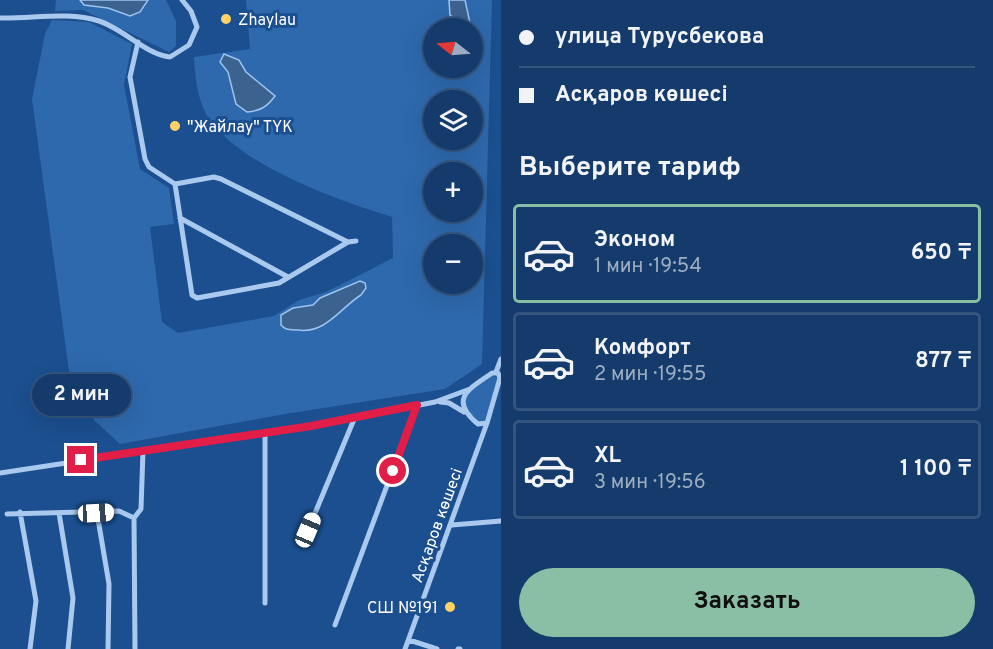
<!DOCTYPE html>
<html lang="ru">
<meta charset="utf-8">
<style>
:root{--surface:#143b6b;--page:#214673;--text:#f1f3f6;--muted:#9dadc1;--line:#33557e;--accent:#8abfa5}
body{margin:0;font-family:Overpass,sans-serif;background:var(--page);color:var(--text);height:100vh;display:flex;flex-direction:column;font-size:22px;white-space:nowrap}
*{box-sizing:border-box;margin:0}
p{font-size:20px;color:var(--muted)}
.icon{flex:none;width:33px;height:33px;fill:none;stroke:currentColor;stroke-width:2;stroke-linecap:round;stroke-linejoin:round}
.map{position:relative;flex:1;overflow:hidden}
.drawer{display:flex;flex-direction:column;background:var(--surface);width:492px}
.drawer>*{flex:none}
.guide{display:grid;align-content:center;height:132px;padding:0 18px;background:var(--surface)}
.needle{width:39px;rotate:287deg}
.controls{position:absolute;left:423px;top:18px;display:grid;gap:12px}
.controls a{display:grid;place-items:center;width:60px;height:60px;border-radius:50%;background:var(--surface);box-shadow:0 6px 24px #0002,0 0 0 2px var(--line);font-size:30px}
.end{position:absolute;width:27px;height:27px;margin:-14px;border:8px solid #e11d48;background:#fff;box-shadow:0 0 0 3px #fff}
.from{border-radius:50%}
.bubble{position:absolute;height:42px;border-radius:21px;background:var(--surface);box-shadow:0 6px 24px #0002,0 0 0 2px var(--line);font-size:20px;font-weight:700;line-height:42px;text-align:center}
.car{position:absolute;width:18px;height:36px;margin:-18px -9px;border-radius:8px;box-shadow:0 0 4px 2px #0007;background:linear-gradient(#fff 24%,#345 0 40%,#fff 0 76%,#345 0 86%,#fff 0)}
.guide b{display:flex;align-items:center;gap:21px;height:57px;font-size:22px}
.guide b+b{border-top:2px solid var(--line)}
.guide i{width:15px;height:15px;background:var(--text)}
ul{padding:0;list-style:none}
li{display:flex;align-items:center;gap:18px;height:99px;margin:0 12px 9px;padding:0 6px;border:3px solid var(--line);border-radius:6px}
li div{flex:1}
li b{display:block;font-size:22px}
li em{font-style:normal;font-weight:700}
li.on{border-color:var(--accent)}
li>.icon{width:54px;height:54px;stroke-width:1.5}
h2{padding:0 18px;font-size:27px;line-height:72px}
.primary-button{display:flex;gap:12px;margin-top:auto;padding:12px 18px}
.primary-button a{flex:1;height:69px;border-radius:36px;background:var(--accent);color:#111;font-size:24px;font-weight:700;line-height:69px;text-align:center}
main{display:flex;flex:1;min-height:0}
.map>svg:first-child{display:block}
</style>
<main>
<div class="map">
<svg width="501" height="649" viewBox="0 0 501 649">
<rect width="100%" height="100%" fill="#1b4f8f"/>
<!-- green -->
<path fill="#2e69ad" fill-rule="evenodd" d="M56 0H166L176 21V46L169 52 83 10 55 11Z
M246 0H492L482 364 445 389 285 414 120 444 94 420 86 386 69 371 32 99 45 34 52 20 89 22 132 44 124 85 140 169 169 188 174 224 150 227 162 322 178 333 274 316 299 300 326 292 393 258 392 217C337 200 249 169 212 123 198 106 195 77 194 57L250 49ZM434 28H472V68H434ZM434 100H472V140H434ZM434 172H472V212H434ZM434 244H472V284H434Z
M492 375 498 378 485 420 479 422C453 398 470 391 492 375Z"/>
<!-- water -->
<path fill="#3c6290" stroke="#9cc4f0" stroke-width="1.5" d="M80 0H148L140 12 130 16 108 8 84 5Z
M449 0H465L470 23H462L450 15Z
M224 54 239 60 246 72 275 96C267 107 260 111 247 112L236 104 228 72 220 62Z
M360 281 365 283 366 288 361 295C340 308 326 334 298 330 291 329 286 331 281 325V315L293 308 313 305 320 298Z"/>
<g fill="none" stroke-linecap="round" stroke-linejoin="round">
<!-- minor -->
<path stroke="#a9c9ee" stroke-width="5" d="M0 18C32 19 68 11 99 21 122 28 147 55 170 57L189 45 197 27 191 11 182 0
M138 42 130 77 145 159 149 167 175 184 192 295 197 298 279 283 348 242 356 241
M175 184 214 177 221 179 348 242
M180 218 288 277
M496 372 501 359
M492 373H498L500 378 487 423 478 424C448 399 469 389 492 373Z
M440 402 449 403 464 412
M265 432V603
M0 473 311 426 435 402 470 389
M20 512 36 601 30 649
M59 513 73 598 68 649
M97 513 109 584 108 649
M7 514 119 511 134 518
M452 525 501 521
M308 544V530L355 417
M335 625 417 405
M409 640 437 649
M135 649 134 518 141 509 143 451
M405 649 487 423
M458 649H460"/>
</g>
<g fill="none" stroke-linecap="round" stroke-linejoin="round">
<!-- route -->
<path stroke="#e11d48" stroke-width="8" d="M81 460 311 426 417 405 393 471"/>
</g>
<!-- markers -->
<g fill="#ffd166" stroke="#1b4f8f" stroke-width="2">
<circle cx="226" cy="19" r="6"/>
<circle cx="175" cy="126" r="6"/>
<circle cx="450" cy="607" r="6"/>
</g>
<g text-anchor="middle" stroke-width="6" stroke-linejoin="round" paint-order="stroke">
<!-- poi labels -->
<g font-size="16" fill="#fff" stroke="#1b4f8f" text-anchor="start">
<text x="238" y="25">Zhaylau</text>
<text x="187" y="132">"Жайлау" ТҮК</text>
<text x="438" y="613" text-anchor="end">СШ №191</text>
</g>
<!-- street labels -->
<g font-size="16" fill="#fff" stroke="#1b4f8f">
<text transform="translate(436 525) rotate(-70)" y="6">Асқаров көшесі</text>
</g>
</g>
</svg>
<div class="controls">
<a><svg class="needle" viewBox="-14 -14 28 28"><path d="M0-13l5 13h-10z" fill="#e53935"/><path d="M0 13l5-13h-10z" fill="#9dadc1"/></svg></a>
<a><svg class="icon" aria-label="layers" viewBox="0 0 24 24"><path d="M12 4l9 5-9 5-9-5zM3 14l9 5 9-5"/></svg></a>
<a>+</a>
<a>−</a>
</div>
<i class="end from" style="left:393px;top:471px"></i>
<i class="end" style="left:81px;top:460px"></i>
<div class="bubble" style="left:32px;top:374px;width:99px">2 мин</div>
<i class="car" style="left:96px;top:513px;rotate:87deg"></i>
<i class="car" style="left:308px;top:530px;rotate:23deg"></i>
</div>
<section class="drawer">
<div class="guide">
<b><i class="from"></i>улица Турусбекова</b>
<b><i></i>Асқаров көшесі</b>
</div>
<h2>Выберите тариф</h2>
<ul>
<li class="on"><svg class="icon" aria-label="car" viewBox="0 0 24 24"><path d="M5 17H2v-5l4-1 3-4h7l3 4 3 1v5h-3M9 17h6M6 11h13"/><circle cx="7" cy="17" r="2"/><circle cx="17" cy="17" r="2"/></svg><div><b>Эконом</b><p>1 мин · 19:54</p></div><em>650 ₸</em></li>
<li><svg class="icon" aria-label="car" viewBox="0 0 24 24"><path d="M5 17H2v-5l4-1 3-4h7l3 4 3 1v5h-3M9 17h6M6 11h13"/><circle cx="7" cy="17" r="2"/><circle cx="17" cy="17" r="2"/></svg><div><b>Комфорт</b><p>2 мин · 19:55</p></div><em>877 ₸</em></li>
<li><svg class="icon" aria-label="car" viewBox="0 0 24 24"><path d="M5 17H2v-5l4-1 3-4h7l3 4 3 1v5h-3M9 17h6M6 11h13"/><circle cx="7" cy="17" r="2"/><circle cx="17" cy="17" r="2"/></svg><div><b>XL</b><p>3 мин · 19:56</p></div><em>1 100 ₸</em></li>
</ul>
<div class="primary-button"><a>Заказать</a></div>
</section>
</main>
